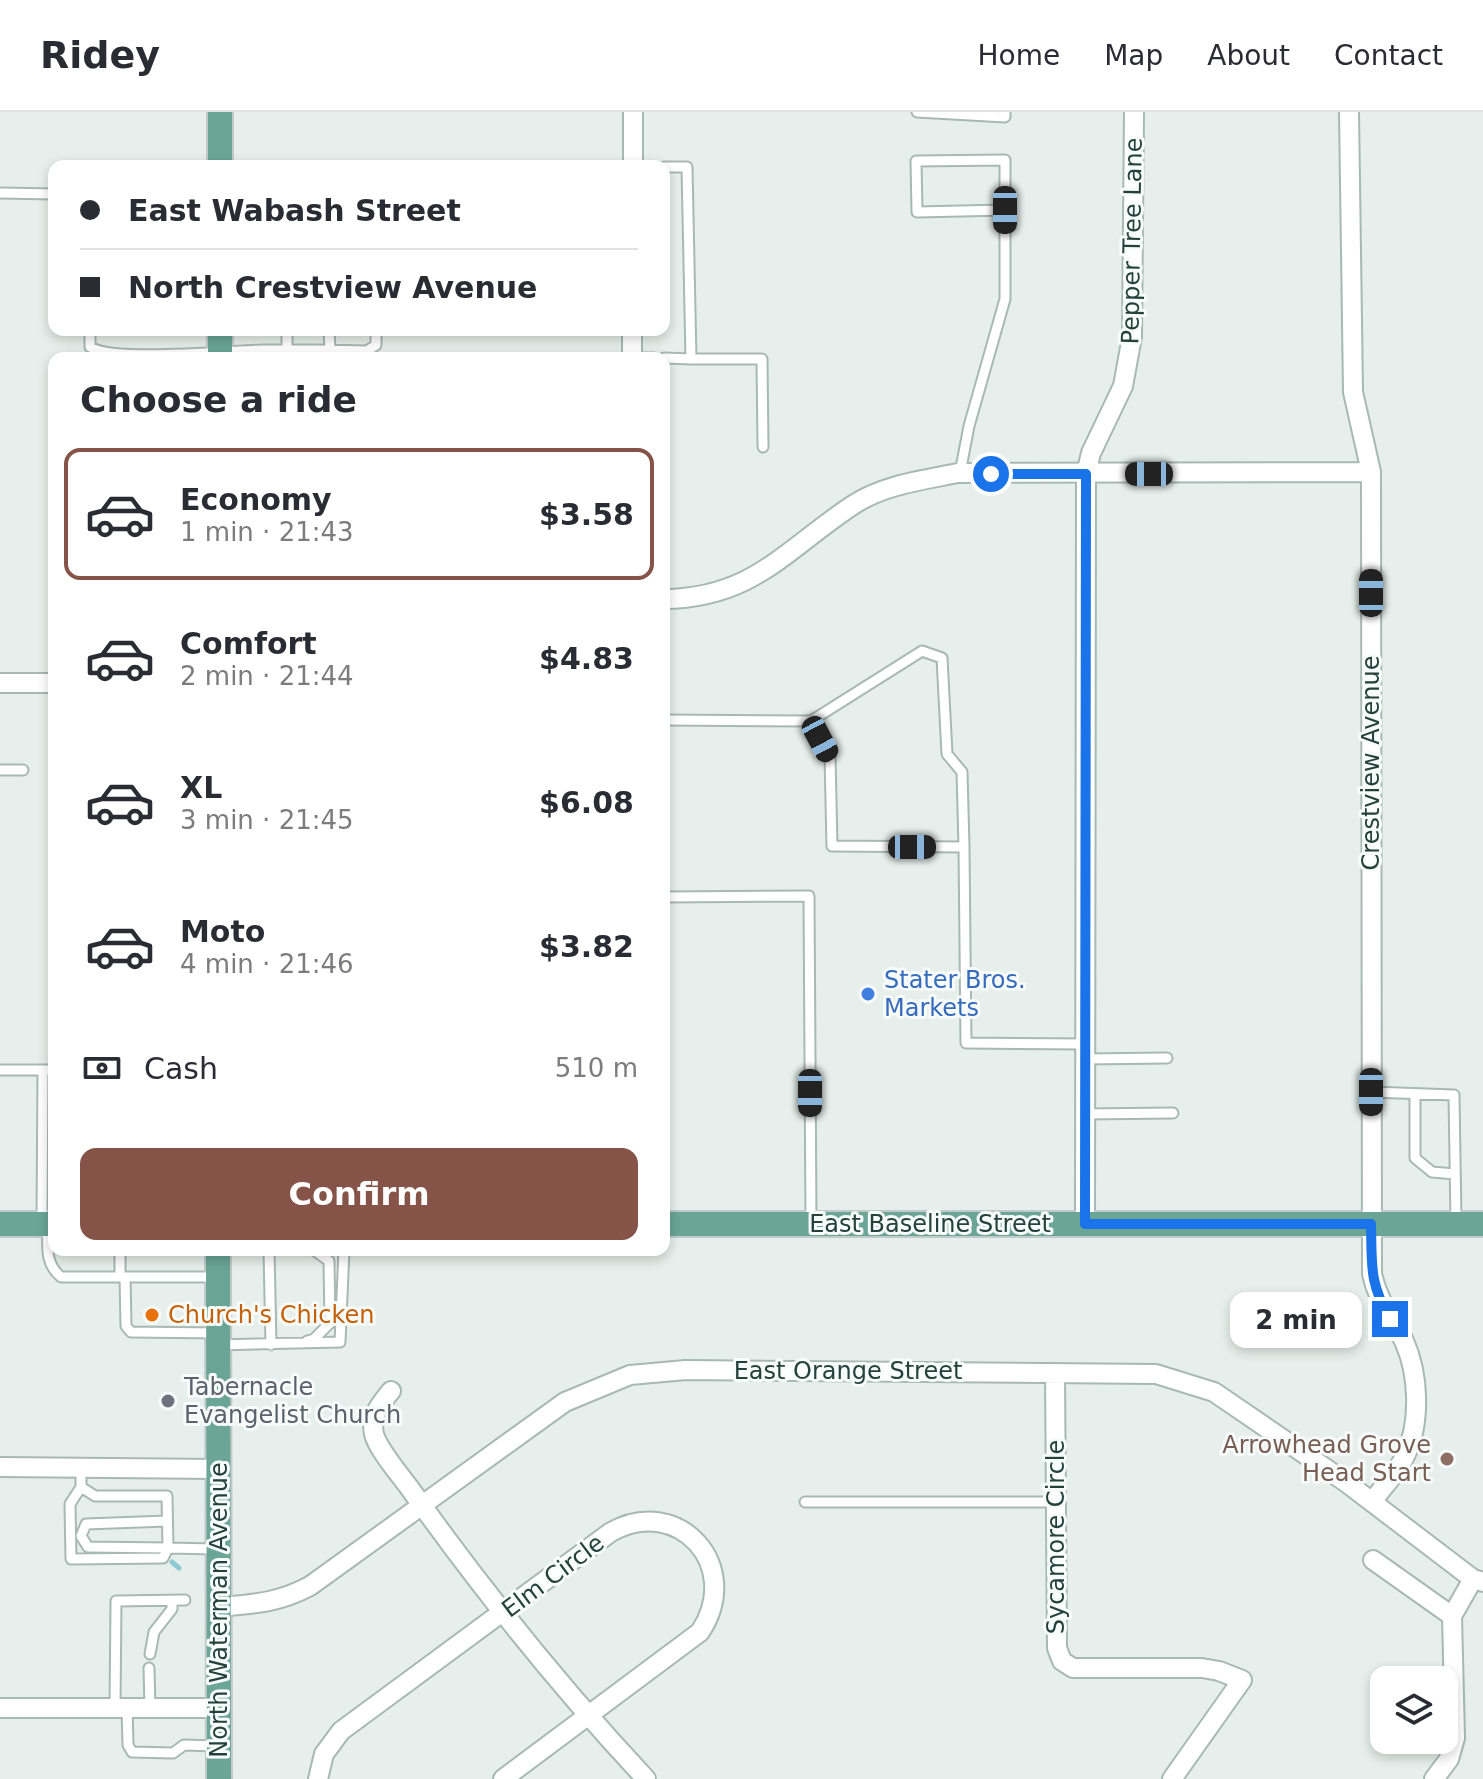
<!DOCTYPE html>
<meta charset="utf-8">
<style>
:root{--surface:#fff;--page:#f7f7f7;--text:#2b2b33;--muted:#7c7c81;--line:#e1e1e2;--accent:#855347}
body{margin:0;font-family:"DejaVu Sans",sans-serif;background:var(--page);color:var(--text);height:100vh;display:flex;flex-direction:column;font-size:30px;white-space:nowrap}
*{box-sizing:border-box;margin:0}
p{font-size:26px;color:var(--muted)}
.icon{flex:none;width:44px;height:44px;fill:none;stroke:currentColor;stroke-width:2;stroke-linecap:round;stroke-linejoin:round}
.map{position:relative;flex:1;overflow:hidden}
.drawer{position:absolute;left:48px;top:240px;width:622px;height:904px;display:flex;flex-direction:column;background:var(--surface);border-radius:16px;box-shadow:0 4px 12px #0003}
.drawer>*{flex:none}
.guide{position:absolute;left:48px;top:48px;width:622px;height:176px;border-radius:16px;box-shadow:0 4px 12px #0003;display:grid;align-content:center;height:176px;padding:0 32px;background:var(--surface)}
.buttons{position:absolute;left:1370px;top:1554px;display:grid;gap:16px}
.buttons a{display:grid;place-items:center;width:88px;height:88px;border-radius:16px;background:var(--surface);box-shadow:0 4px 12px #0003;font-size:40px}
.end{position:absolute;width:36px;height:36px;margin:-18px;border:10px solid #1a73e8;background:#fff;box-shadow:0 0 0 4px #fff}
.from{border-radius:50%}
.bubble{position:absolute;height:56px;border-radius:16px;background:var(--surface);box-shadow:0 4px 12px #0003;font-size:26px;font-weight:700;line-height:56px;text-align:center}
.car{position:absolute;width:24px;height:48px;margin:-24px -12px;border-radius:10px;box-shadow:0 0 6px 2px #0007;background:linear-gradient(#222 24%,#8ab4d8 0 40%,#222 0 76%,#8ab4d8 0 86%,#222 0)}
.guide b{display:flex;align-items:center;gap:28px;height:76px;font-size:30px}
.guide b+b{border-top:2px solid var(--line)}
.guide i{width:20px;height:20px;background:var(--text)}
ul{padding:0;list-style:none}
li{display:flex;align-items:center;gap:24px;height:132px;margin:0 16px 12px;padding:0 16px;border:4px solid transparent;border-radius:16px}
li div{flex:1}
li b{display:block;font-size:30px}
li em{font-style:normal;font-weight:700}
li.current{border-color:var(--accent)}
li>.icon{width:72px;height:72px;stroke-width:1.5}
h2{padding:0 32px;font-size:36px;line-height:96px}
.pay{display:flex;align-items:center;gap:20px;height:88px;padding:0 32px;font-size:30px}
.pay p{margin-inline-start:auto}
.primary-button{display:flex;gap:16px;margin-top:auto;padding:16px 32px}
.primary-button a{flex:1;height:92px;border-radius:16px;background:var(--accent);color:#fff;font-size:32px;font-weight:700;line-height:92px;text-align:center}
header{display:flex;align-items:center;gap:48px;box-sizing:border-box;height:112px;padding:0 40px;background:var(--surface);border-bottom:2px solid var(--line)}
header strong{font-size:38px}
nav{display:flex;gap:44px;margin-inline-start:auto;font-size:28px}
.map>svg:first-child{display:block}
</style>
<header>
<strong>Ridey</strong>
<nav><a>Home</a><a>Map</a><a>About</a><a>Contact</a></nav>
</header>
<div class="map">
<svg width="1483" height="1667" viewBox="0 0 1483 1667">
<rect width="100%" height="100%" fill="#e6efeb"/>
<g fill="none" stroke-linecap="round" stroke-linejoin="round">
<!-- stream -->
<path stroke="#8ec9d4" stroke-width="5" d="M172 1450 179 1456"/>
<defs>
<path id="lane" d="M917 0 1005 5V0
M664 55H687L691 247 664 246
M0 81 54 82
M90 218V235C115 250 228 239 262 238 297 237 332 238 367 239L376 233V218
M329 218 330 238
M287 238V218
M632 246H654
M691 247H762L763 335
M960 361 969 314 1005 187V48L916 49 917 100 1005 98
M664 608 811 609 922 539 942 546 947 642 962 660 964 735 832 734 830 644 811 609
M0 658H23
M964 735 966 931 1085 932
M664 785 809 784 811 1109
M1085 947 1167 946
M0 958H54
M1371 980 1454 983 1456 1109
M1415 982V1046L1432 1060 1455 1062
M1085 1002 1173 1001
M42 1109 43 958
M48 1113C48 1133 44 1151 61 1165H217
M120 1138V1165
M269 1138 271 1233
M125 1165 126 1214 131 1220 218 1221
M307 1229 314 1227 330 1211 329 1149 314 1138
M218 1233 340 1230 344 1138
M81 1356V1375L70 1392 71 1447 163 1446 168 1436 215 1437
M81 1375 95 1384H167L168 1436 88 1435 81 1424 86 1412 167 1409
M805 1390H1056
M150 1542 154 1520 172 1497V1489
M149 1556 150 1596
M115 1596 116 1489 185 1488
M127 1596 128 1633 132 1640 173 1641 184 1633 216 1634"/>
<path id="street" d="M1349 0 1353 280 1371 360 1372 1162C1378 1190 1392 1204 1404 1229 1419 1262 1421 1311 1405 1344 1397 1361 1382 1376 1372 1390
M633 54V0
M632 246V218
M664 487C753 486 785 438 853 393 883 373 923 368 958 361L1371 360
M0 571H54
M1085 1112 1086 362 1091 341 1123 274 1132 225 1134 0
M1055 1261 1057 1536 1062 1549 1073 1556H1202L1219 1559 1242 1568 1172 1667
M391 1279C380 1292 370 1304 374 1322 378 1338 401 1364 411 1378 483 1479 562 1577 646 1667
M0 1355 218 1357
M1373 1448 1452 1504
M219 1495C254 1492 278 1491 310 1474L565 1290 630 1263 686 1258 1156 1262 1214 1280 1347 1371 1473 1467 1483 1470
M0 1596H219
M318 1667 324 1642 341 1619 611 1420C678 1382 744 1454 700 1520L503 1667
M1434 1667 1449 1647 1455 1626 1452 1504 1473 1467"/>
<path id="primary" d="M220 54V0
M220 246V218
M0 1112H54
M664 1112H1483
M218 1138 219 1667"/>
</defs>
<!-- lane casing -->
<use href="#lane" stroke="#a8b8b2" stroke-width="13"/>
<!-- street casing -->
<use href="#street" stroke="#a8b8b2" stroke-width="22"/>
<!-- primary casing -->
<use href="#primary" stroke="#c2cac8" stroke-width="28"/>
<!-- lane -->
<use href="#lane" stroke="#fff" stroke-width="9"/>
<!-- street -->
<use href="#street" stroke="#fff" stroke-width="18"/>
<!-- primary -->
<use href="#primary" stroke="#6aa596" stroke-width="24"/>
</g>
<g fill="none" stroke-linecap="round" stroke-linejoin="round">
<!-- route -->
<path stroke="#1a73e8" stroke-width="10" d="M991 362H1086L1085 1112H1371C1372 1154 1369 1170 1390 1207"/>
</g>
<!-- markers -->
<circle fill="#3f7fe0" stroke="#f7fbf9" stroke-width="3" cx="868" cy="882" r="8"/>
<circle fill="#e8710a" stroke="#f7fbf9" stroke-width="3" cx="152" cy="1203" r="8"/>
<circle fill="#6b7280" stroke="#f7fbf9" stroke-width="3" cx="168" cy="1289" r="8"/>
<circle fill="#8d6e63" stroke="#f7fbf9" stroke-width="3" cx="1447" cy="1347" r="8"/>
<g text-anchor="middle" stroke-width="6" stroke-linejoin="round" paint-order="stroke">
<!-- street labels -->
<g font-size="24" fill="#24423a" stroke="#f7fbf9">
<text transform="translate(1132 129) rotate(-89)" y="8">Pepper Tree Lane</text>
<text transform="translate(1371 651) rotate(-90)" y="8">Crestview Avenue</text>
<text x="930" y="1120">East Baseline Street</text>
<text x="848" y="1267">East Orange Street</text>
<text transform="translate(1056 1425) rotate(-90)" y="8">Sycamore Circle</text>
<text transform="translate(553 1464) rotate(-37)" y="8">Elm Circle</text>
<text transform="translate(219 1498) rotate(-90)" y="8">North Waterman Avenue</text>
</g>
<!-- shop labels -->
<g font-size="24" fill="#366cbe" stroke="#f7fbf9" text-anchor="start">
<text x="884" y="876">Stater Bros.<tspan x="884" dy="28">Markets</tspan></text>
</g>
<!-- food labels -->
<g font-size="24" fill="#c56008" stroke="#f7fbf9" text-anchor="start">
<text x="168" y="1211">Church's Chicken</text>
</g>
<!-- worship labels -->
<g font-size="24" fill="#5b616d" stroke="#f7fbf9" text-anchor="start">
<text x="184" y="1283">Tabernacle<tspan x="184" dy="28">Evangelist Church</tspan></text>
</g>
<!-- education labels -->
<g font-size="24" fill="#785e54" stroke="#f7fbf9" text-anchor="end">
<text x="1431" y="1341">Arrowhead Grove<tspan x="1431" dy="28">Head Start</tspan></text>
</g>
</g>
</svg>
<div class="buttons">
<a><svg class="icon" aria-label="layers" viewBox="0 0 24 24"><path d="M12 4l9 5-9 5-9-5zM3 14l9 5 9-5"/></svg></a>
</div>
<i class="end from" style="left:991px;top:362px"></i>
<i class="end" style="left:1390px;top:1207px"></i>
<div class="bubble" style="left:1230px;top:1180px;width:132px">2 min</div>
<i class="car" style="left:1005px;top:98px;rotate:180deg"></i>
<i class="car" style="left:1149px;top:362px;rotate:270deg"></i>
<i class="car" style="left:1371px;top:481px;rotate:0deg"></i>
<i class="car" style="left:820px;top:627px;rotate:152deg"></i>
<i class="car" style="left:912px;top:735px;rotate:90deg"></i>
<i class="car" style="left:1371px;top:980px;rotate:180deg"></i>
<i class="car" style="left:810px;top:981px;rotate:180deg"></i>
<div class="guide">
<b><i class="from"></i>East Wabash Street</b>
<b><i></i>North Crestview Avenue</b>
</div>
<section class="drawer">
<h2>Choose a ride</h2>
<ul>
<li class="current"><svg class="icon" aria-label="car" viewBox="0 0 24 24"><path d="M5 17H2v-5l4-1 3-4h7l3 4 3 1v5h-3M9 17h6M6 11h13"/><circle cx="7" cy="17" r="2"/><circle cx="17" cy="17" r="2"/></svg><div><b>Economy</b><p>1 min · 21:43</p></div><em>$3.58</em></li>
<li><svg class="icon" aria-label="car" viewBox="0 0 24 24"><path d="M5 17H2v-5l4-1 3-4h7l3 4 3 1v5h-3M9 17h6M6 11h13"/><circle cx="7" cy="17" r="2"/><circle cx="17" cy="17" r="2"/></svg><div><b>Comfort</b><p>2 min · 21:44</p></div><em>$4.83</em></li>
<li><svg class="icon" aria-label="car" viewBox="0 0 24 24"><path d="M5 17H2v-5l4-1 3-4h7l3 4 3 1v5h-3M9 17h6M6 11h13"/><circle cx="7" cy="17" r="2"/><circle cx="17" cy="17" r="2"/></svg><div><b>XL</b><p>3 min · 21:45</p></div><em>$6.08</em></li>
<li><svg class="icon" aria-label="car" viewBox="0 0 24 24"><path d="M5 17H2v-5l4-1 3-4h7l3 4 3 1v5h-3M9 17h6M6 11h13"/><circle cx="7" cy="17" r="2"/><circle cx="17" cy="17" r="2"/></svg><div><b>Moto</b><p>4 min · 21:46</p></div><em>$3.82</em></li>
</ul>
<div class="pay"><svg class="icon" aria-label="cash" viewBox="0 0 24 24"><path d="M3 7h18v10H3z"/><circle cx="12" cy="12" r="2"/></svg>Cash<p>510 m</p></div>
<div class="primary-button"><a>Confirm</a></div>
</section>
</div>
